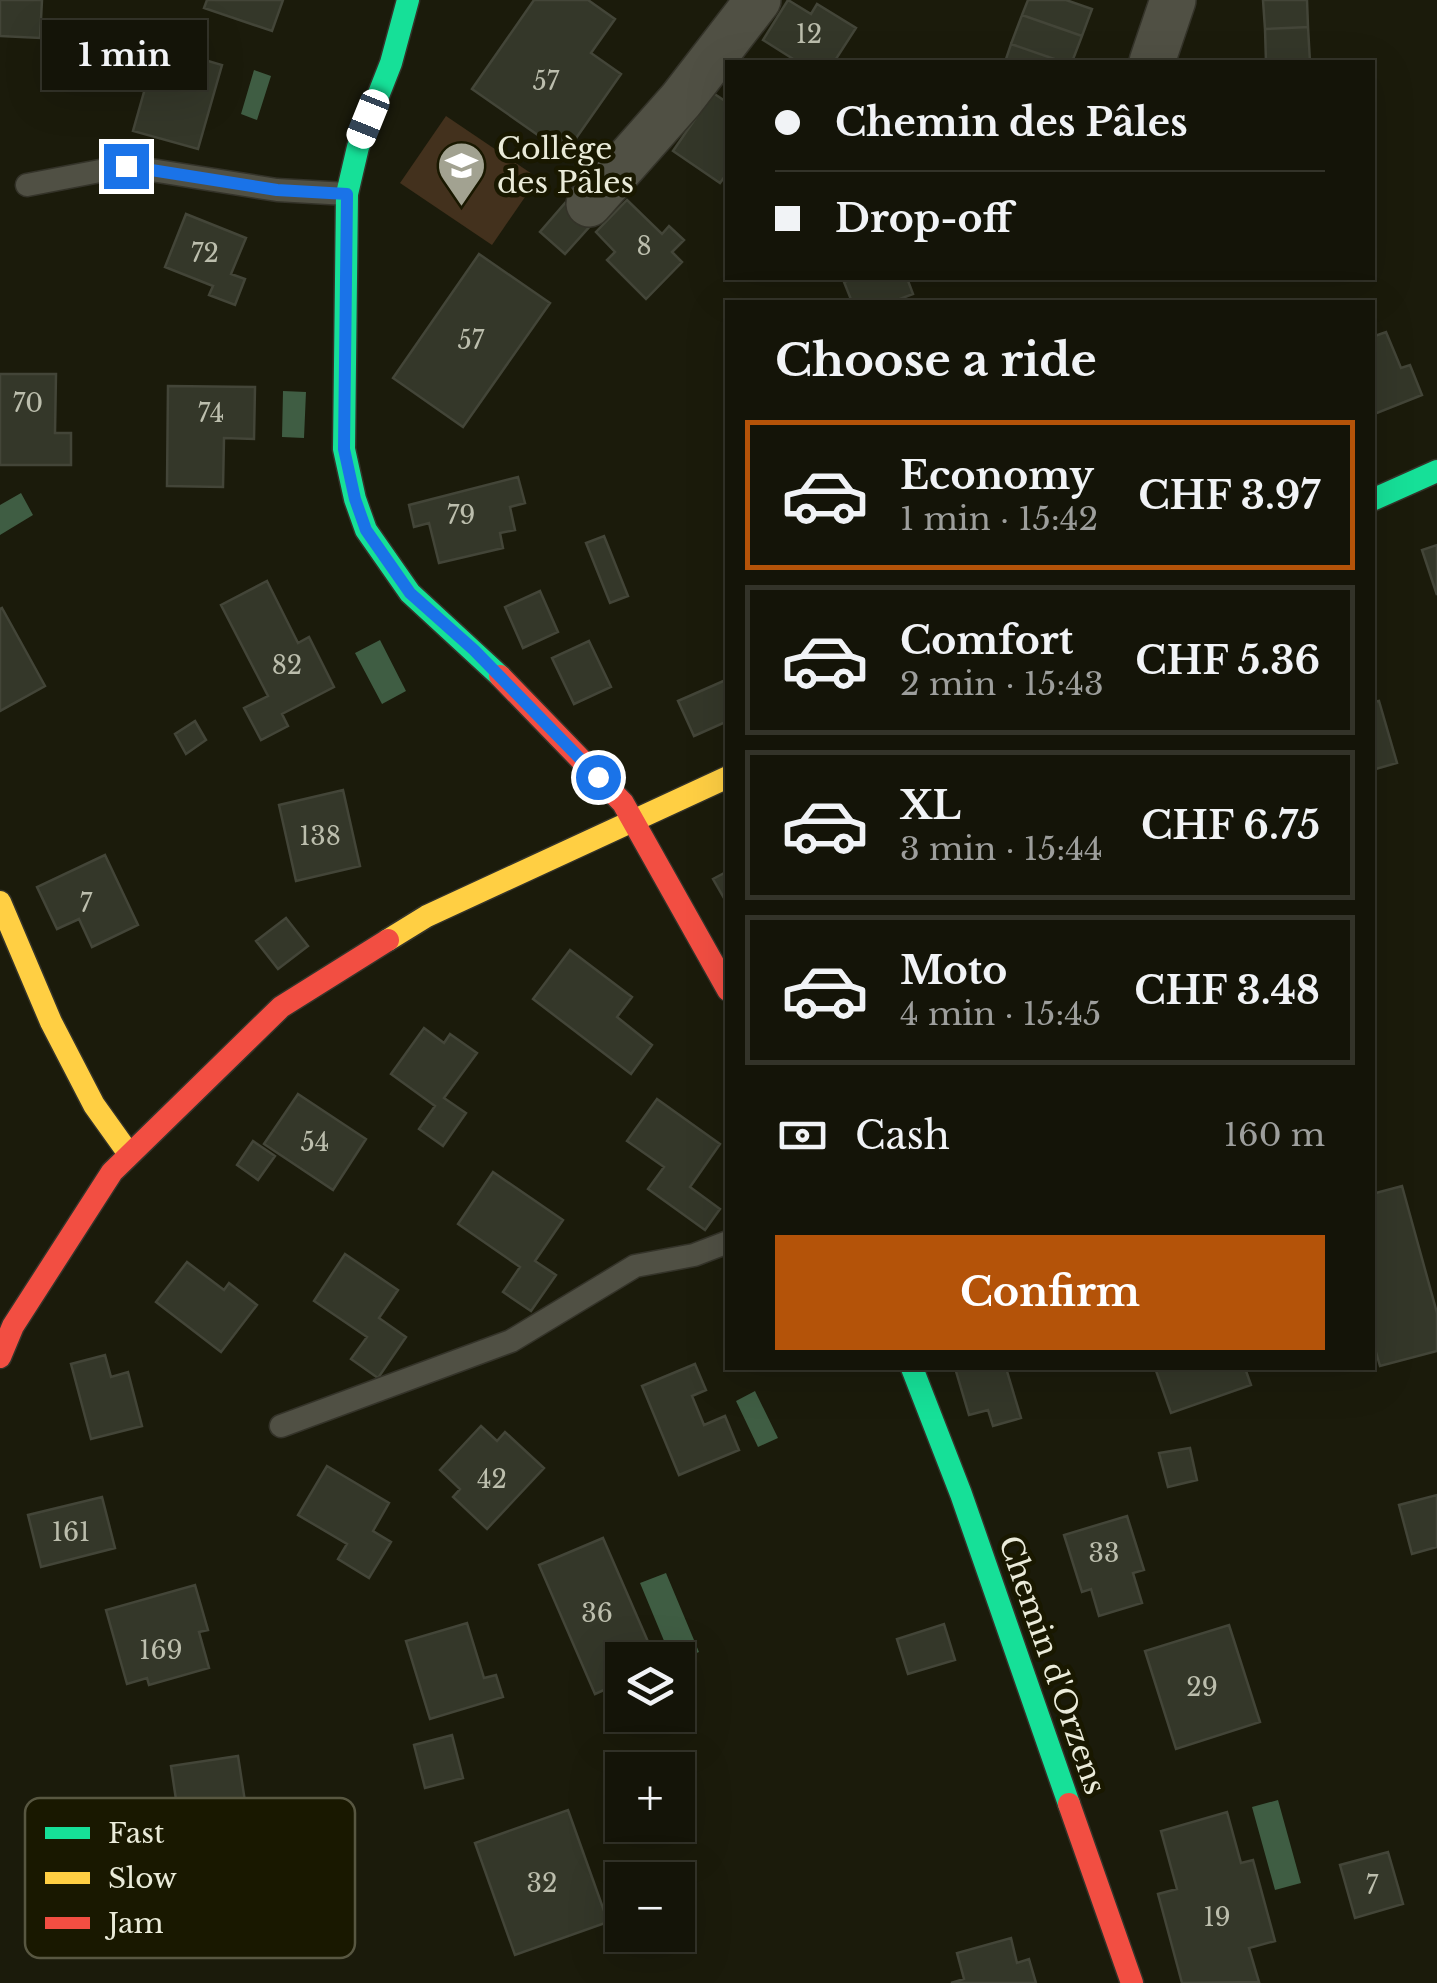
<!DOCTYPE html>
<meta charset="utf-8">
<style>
:root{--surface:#141408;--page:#1d1d12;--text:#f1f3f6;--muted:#9d9e9c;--line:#333329;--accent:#b45309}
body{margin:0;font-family:"Libre Baskerville",serif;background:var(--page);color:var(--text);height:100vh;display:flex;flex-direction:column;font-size:38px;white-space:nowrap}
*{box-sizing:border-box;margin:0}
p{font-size:32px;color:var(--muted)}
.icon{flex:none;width:55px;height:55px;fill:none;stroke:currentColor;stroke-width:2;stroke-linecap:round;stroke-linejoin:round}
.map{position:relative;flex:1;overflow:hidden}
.sheet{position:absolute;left:725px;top:300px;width:650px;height:1070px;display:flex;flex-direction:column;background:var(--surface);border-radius:0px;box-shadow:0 10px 40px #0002,0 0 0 2px var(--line)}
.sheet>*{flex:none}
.banner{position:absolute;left:725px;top:60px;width:650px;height:220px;border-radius:0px;box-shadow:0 10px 40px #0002,0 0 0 2px var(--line);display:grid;align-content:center;height:220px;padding:0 50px;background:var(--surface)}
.buttons{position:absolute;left:605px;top:1642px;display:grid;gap:20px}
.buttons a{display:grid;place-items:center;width:90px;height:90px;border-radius:0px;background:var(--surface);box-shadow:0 10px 40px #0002,0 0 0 2px var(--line);font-size:50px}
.end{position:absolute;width:45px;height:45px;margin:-22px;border:12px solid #1a73e8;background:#fff;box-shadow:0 0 0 5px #fff}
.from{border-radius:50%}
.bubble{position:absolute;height:70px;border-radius:0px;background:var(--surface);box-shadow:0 10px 40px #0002,0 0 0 2px var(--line);font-size:32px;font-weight:700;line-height:70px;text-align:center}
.car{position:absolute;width:30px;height:60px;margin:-30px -15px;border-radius:12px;box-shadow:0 0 8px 2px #0007;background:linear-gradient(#fff 24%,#345 0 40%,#fff 0 76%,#345 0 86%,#fff 0)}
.banner b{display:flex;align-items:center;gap:35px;height:95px;font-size:38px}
.banner b+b{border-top:2px solid var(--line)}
.banner i{width:25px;height:25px;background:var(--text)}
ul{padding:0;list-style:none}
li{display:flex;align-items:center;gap:30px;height:150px;margin:0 20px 15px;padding:0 30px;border:5px solid var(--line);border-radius:0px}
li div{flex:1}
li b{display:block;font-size:38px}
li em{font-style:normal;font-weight:700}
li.selected{border-color:var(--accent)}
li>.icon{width:90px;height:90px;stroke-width:1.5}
h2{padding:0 50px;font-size:45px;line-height:120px}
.pay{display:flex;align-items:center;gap:25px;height:110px;padding:0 50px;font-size:38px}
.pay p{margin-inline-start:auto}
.primary-button{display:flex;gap:20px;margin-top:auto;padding:20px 50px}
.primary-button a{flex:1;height:115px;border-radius:0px;background:var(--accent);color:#fff;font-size:40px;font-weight:700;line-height:115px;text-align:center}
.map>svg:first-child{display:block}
</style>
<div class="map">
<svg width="1437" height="1983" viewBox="0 0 1437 1983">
<rect width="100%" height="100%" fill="#1b1b0b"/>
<!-- green -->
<path fill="#43311d" d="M446 116 538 178 492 245 400 183Z"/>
<!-- water -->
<path fill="#3f5d43" d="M254 70 271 76 257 120 241 114Z
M283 391 306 392 304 438 282 437Z
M21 493 33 515 0 535V505Z
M380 640 406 691 382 704 355 653Z
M755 1391 778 1438 758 1447 736 1401Z
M666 1573 699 1652 678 1661 672 1660 640 1583Z
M1278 1800 1301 1883 1275 1890 1252 1807Z"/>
<!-- building -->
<path fill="#343729" stroke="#434538" stroke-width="2.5" d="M0 0H42L40 38 0 36Z
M207 0H283L272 31 204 8Z
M534 0H588L615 19 591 53 621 74 565 154 472 89Z
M788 0 811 14 817 4 856 28 834 62H798L763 40Z
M1028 0H1066L1092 9 1082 36 1022 15Z
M1263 0H1307L1308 27 1265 29Z
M1022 15 1082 36 1072 62H1063L1011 44Z
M1308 27 1310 62H1266L1265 29Z
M1011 44 1063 62H1005Z
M157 46 222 65 198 149 133 131Z
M713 93 728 103V172L720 183 673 151Z
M627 200 662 234 669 226 684 240 672 252 682 262 646 299 607 260 615 252 596 232Z
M565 203 591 225 565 254 540 232Z
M186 214 246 238 231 274 245 279 235 305 209 295 213 286 165 267Z
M479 254 550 303 463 427 393 378Z
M855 278H907L913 294 892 302H852L844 282Z
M1386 332 1401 368 1410 365 1422 395 1372 415V337Z
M0 374H56L55 433H71V465H0Z
M168 386 255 387 254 439 224 438 223 487 167 486Z
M518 477 525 503 510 507 515 530 500 533 503 548 439 563 429 523 414 527 409 505Z
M604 536 628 596 610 603 586 543Z
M1437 545V595L1422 550Z
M267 581 298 643 309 637 334 687 282 714 288 726 261 740 244 708 268 696 221 605Z
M540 591 558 632 523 648 505 607Z
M2 608 45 686 0 711V609Z
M589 641 611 687 574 704 552 658Z
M728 679V721L694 736 678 701Z
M1379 701 1397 763 1372 770V702Z
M195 721 206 740 186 754 175 734Z
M343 790 360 866 296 881 279 805Z
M105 855 138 925 92 947 79 919 57 929 37 887Z
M728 871V905L713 879Z
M286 918 308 946 278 969 256 941Z
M570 950 632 997 617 1017 652 1045 631 1074 533 999Z
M424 1028 444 1043 450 1034 477 1053 444 1098 466 1113 443 1146 419 1129 435 1106 391 1074Z
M298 1094 366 1139 333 1190 264 1144Z
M657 1099 720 1144 690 1187 720 1209 705 1230 648 1189 664 1167 627 1141Z
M253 1141 275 1156 258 1180 237 1165Z
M493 1172 563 1220 535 1261 556 1275 531 1311 503 1292 520 1267 458 1224Z
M1402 1186 1437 1313V1351L1380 1366 1372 1338V1194Z
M345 1254 398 1290 379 1318 406 1337 378 1378 351 1359 367 1337 314 1301Z
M187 1262 224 1290 229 1283 257 1305 221 1352 156 1302Z
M105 1355 111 1377 128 1372 142 1426 91 1439 71 1364Z
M695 1364 706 1390 692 1396 704 1425 725 1416 739 1450 679 1475 642 1386Z
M955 1368H1006L1021 1418 993 1426 988 1410 969 1415Z
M1155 1368H1245L1251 1385 1171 1413Z
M481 1426 497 1441 505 1432 544 1468 487 1529 453 1497 460 1489 440 1470Z
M1190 1448 1197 1480 1168 1487 1159 1453Z
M327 1466 389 1503 373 1531 391 1542 369 1578 338 1559 347 1544 298 1515Z
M1437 1495V1547L1412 1554 1399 1505Z
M102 1497 115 1548 41 1567 28 1515Z
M1127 1516 1144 1570 1133 1573 1142 1603 1099 1616 1091 1589 1082 1592 1064 1535Z
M603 1538 656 1660H622V1682L595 1694 539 1565Z
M195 1585 208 1630 199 1632 209 1668 149 1685 147 1678 127 1684 106 1610Z
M467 1623 484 1678 496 1675 503 1697 430 1719 406 1641Z
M944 1624 955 1660 908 1674 897 1639Z
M1229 1625 1260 1722 1176 1749 1145 1651Z
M452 1735 463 1778 425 1788 414 1745Z
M238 1756 252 1847 179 1859 172 1814 178 1813 171 1766Z
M568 1810 608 1922 515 1955 475 1843Z
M1227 1812 1241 1863 1253 1860 1275 1941 1249 1948 1259 1982 1182 1983 1158 1894 1177 1889 1161 1831Z
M1388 1852 1403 1904 1355 1918 1340 1865Z
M1011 1938 1017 1963 1029 1959 1036 1983H951L964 1979 957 1953Z"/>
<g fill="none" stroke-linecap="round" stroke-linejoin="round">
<defs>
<path id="lane" d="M27 185 126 166 277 190 347 194
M281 1426 511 1341 635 1266 694 1255 728 1242"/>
<path id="street" d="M1152 62 1173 0
M589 204 681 100 758 0"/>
<path id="fast" d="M408 0 391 63 358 147 347 194 344 449 355 499 366 530 410 593 500 676
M1372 500 1437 471
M912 1368 961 1494 1069 1804"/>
<path id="slow" d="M0 902 51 1022 94 1105 129 1154
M388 940 427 916 728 777"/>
<path id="jam" d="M500 676 623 803 728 990
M0 1357 13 1326 112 1172 281 1007 388 940
M1069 1804 1132 1983"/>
</defs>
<!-- lane casing -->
<use href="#lane" stroke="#343329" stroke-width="25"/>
<!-- street casing -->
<use href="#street" stroke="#343329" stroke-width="48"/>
<!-- fast casing -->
<use href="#fast" stroke="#343329" stroke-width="25"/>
<!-- slow casing -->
<use href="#slow" stroke="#343329" stroke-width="25"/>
<!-- jam casing -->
<use href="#jam" stroke="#343329" stroke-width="25"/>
<!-- lane -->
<use href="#lane" stroke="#505044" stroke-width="22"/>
<!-- street -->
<use href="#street" stroke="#505044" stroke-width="45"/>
<!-- fast -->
<use href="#fast" stroke="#16e098" stroke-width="22"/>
<!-- slow -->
<use href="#slow" stroke="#ffcf43" stroke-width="22"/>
<!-- jam -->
<use href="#jam" stroke="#f24e42" stroke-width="22"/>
</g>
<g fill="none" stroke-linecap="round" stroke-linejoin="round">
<!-- route -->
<path stroke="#1a73e8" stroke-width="12" d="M126 166 277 190 347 194 344 449 355 499 366 530 410 593 474 650 598 777"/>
</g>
<!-- icons -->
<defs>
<symbol id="school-pin" viewBox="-11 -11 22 30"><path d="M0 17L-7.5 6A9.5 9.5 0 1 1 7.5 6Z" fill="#a2a291" stroke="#191800"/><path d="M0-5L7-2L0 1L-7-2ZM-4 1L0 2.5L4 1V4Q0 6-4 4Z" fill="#fff"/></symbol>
</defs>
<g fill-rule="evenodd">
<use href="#school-pin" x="434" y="138" width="55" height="75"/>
</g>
<g text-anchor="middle" stroke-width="9" stroke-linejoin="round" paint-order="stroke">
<!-- number labels -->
<g font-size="25" fill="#bcbead">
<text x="809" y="43">12</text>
<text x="546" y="90">57</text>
<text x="644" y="255">8</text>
<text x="205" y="262">72</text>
<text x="471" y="349">57</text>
<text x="28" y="412">70</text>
<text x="211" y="422">74</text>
<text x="461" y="524">79</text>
<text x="287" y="674">82</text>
<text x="320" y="845">138</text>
<text x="86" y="912">7</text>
<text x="315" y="1151">54</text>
<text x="492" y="1488">42</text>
<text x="71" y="1541">161</text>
<text x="1104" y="1562">33</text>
<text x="597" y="1622">36</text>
<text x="161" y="1659">169</text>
<text x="1202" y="1696">29</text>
<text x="542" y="1892">32</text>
<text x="1372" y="1894">7</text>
<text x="1217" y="1926">19</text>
</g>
<!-- poi labels -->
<g font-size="30" fill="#eaebd9" stroke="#191800" text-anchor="start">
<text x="497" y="159">Collège<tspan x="497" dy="34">des Pâles</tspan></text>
</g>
<!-- street labels -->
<g font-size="30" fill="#eaebd9" stroke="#191800">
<text transform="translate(1052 1665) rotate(71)" y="10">Chemin d'Orzens</text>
</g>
</g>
<!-- legend -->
<rect x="25" y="1798" width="330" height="160" rx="15" fill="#191800" stroke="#585741" stroke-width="2.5"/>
<rect x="45" y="1827" width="45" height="12" fill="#16e098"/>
<rect x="45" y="1872" width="45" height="12" fill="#ffcf43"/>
<rect x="45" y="1917" width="45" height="12" fill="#f24e42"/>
<g font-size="28" fill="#eaebd9">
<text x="108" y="1843">Fast</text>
<text x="108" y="1888">Slow</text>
<text x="108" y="1933">Jam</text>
</g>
</svg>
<div class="buttons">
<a><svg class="icon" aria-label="layers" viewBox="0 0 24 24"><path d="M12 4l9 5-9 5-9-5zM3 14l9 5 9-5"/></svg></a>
<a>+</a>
<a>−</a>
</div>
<i class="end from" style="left:598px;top:777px"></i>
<i class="end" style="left:126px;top:166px"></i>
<div class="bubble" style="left:42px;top:20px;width:165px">1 min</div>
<i class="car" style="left:368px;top:119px;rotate:202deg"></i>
<div class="banner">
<b><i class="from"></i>Chemin des Pâles</b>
<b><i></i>Drop-off</b>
</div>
<section class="sheet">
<h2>Choose a ride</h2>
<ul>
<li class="selected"><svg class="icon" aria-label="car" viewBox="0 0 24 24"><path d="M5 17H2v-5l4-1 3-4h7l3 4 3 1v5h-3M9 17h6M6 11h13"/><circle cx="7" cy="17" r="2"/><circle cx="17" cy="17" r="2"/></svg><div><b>Economy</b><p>1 min · 15:42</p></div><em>CHF 3.97</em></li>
<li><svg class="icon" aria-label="car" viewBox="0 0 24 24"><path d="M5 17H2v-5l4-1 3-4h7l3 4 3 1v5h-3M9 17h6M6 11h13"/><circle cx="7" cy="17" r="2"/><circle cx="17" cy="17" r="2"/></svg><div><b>Comfort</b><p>2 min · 15:43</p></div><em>CHF 5.36</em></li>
<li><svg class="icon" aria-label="car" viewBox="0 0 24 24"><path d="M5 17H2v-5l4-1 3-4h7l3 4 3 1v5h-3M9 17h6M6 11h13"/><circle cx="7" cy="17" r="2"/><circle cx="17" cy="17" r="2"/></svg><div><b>XL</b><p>3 min · 15:44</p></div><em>CHF 6.75</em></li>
<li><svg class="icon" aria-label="car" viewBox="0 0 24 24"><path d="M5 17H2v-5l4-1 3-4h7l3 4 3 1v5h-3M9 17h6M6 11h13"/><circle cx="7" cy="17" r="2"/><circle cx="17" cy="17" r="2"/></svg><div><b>Moto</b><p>4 min · 15:45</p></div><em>CHF 3.48</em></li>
</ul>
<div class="pay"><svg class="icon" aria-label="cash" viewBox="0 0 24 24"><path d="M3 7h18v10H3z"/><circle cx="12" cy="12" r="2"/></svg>Cash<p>160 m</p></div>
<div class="primary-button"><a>Confirm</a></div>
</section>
</div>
